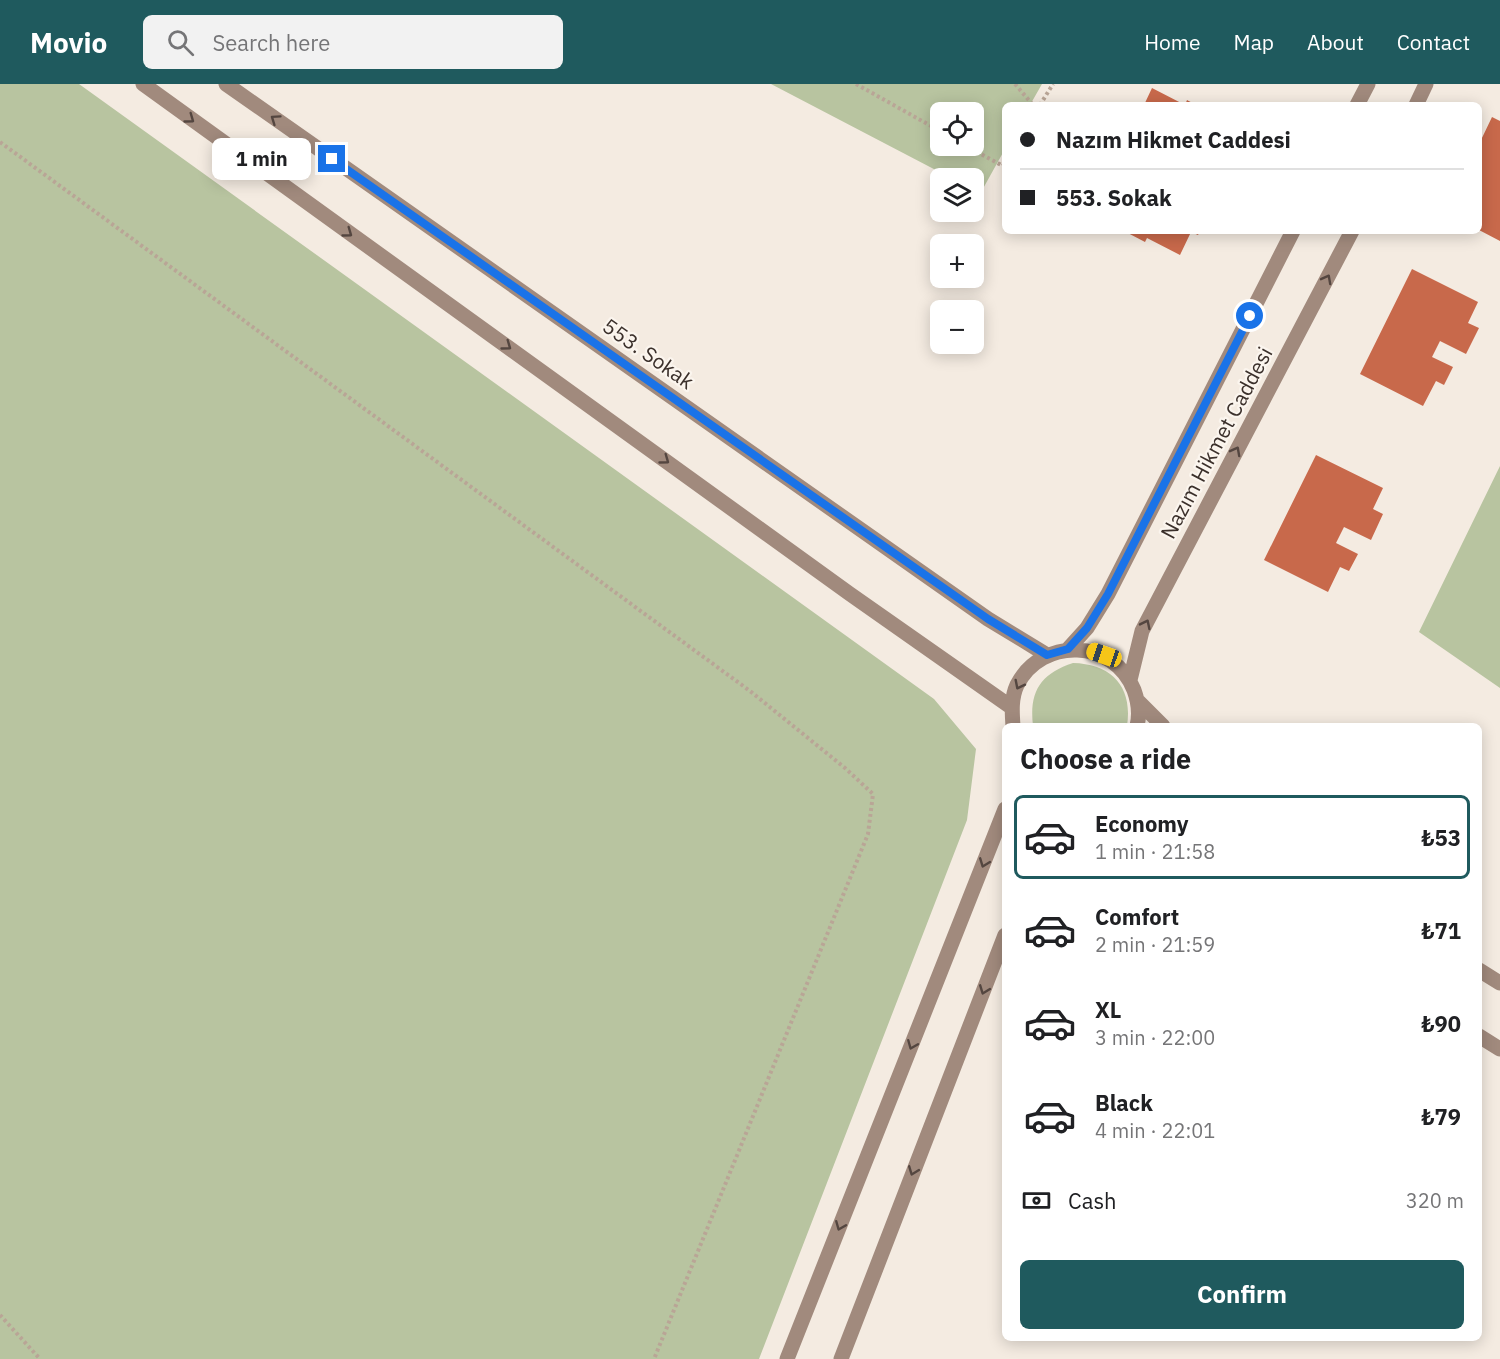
<!DOCTYPE html>
<meta charset="utf-8">
<style>
:root{--surface:#fff;--page:#f2f2f2;--text:#202124;--muted:#757577;--line:#e0e0e0;--accent:#1f5a5e}
body{margin:0;font-family:"IBM Plex Sans",sans-serif;background:var(--page);color:var(--text);height:100vh;display:flex;flex-direction:column;font-size:22px;white-space:nowrap}
*{box-sizing:border-box;margin:0}
p{font-size:20px;color:var(--muted)}
.icon{flex:none;width:33px;height:33px;fill:none;stroke:currentColor;stroke-width:2;stroke-linecap:round;stroke-linejoin:round}
.map{position:relative;flex:1;overflow:hidden}
.panel{position:absolute;left:1002px;top:639px;width:480px;height:618px;display:flex;flex-direction:column;background:var(--surface);border-radius:9px;box-shadow:0 3px 15px #0003}
.panel>*{flex:none}
.hud{position:absolute;left:1002px;top:18px;width:480px;height:132px;border-radius:9px;box-shadow:0 3px 15px #0003;display:grid;align-content:center;height:132px;padding:0 18px;background:var(--surface)}
.controls{position:absolute;left:930px;top:18px;display:grid;gap:12px}
.controls a{display:grid;place-items:center;width:54px;height:54px;border-radius:9px;background:var(--surface);box-shadow:0 3px 15px #0003;font-size:30px}
.end{position:absolute;width:27px;height:27px;margin:-14px;border:8px solid #1a73e8;background:#fff;box-shadow:0 0 0 3px #fff}
.from{border-radius:50%}
.bubble{position:absolute;height:42px;border-radius:9px;background:var(--surface);box-shadow:0 3px 15px #0003;font-size:20px;font-weight:700;line-height:42px;text-align:center}
.car{position:absolute;width:18px;height:36px;margin:-18px -9px;border-radius:8px;box-shadow:0 0 4px 2px #0007;background:linear-gradient(#f5c518 24%,#345 0 40%,#f5c518 0 76%,#345 0 86%,#f5c518 0)}
.hud b{display:flex;align-items:center;gap:21px;height:57px;font-size:22px}
.hud b+b{border-top:2px solid var(--line)}
.hud i{width:15px;height:15px;background:var(--text)}
ul{padding:0;list-style:none}
li{display:flex;align-items:center;gap:18px;height:84px;margin:0 12px 9px;padding:0 6px;border:3px solid transparent;border-radius:9px}
li div{flex:1}
li b{display:block;font-size:22px}
li em{font-style:normal;font-weight:700}
li.on{border-color:var(--accent)}
li>.icon{width:54px;height:54px;stroke-width:1.5}
h2{padding:0 18px;font-size:27px;line-height:72px}
.pay{display:flex;align-items:center;gap:15px;height:66px;padding:0 18px;font-size:22px}
.pay p{margin-inline-start:auto}
.primary-button{display:flex;gap:12px;margin-top:auto;padding:12px 18px}
.primary-button a{flex:1;height:69px;border-radius:9px;background:var(--accent);color:#fff;font-size:24px;font-weight:700;line-height:69px;text-align:center}
header{display:flex;align-items:center;gap:36px;box-sizing:border-box;height:84px;padding:0 30px;background:var(--accent);color:#fff}
header strong{font-size:28px}
nav{display:flex;gap:33px;margin-inline-start:auto;font-size:21px}
.search{width:420px;height:54px;background:var(--page);display:flex;align-items:center;gap:15px;box-sizing:border-box;padding:0 21px;border-radius:9px;color:var(--muted);font-size:22px}
.map>svg:first-child{display:block}
</style>
<header>
<strong>Movio</strong>
<div class="search"><svg class="icon" aria-label="search" viewBox="0 0 24 24"><circle cx="10" cy="10" r="6"/><path d="M15 15l6 6"/></svg>Search here</div>
<nav><a>Home</a><a>Map</a><a>About</a><a>Contact</a></nav>
</header>
<div class="map">
<svg width="1500" height="1275" viewBox="0 0 1500 1275">
<rect width="100%" height="100%" fill="#f4ebe1"/>
<!-- green -->
<path fill="#b8c4a0" fill-rule="evenodd" d="M0 0H79L934 615 976 665 967 736 759 1275H0Z
M771 0H1042L1030 21H1005V65L980 110 974 106V94H951ZM940 28H974V62H940Z
M1500 382V604L1419 548Z
M1073 579C1112 580 1133 603 1127 642H1033C1029 608 1040 590 1073 579Z"/>
<!-- building -->
<path fill="#c8694b" d="M1152 4 1185 21 1187 16 1196 21H1144Z
M1492 33 1500 37V157L1479 146V54L1481 56Z
M1124 147H1200L1198 151 1191 148 1180 171 1147 154 1145 158Z
M1412 185 1478 218 1468 239 1479 244 1466 270 1440 257 1432 273 1453 283 1444 301 1436 297 1423 322 1360 290Z
M1316 371 1383 404 1373 425 1383 430 1371 456 1344 443 1336 459 1358 470 1349 487 1340 483 1328 508 1264 476Z"/>
<g fill="none" stroke-linecap="round" stroke-linejoin="round">
<!-- path -->
<path stroke="#b9a596" stroke-width="4" stroke-dasharray="3 3" stroke-linecap="butt" d="M856 0 940 47
M1015 0 1033 21
M1040 21 1053 0
M0 58 750 607 845 684 873 710 868 750 654 1275
M966 62 1003 82 1005 78
M0 1231 40 1275"/>
<!-- secondary -->
<path stroke="#a18a7d" stroke-width="15" d="M143 0 850 510 1011 623
M226 0 988 535 1047 571
M1357 21 1368 0
M1416 21 1426 0
M1068 565 1087 544 1108 510 1293 147
M1130 596 1142 547 1352 147
M1138 617 1163 642
M1013 642C1012 628 1011 614 1017 601 1042 552 1114 555 1134 606 1138 617 1140 630 1137 642
M1479 886 1500 899
M1479 952 1500 965
M787 1275 1005 725
M841 1275 1005 851"/>
</g>
<!-- one-way arrows -->
<defs><path id="oneway-chevron" d="M-2-3.5L2.5 0L-2 3.5" fill="none" stroke-width="1.6" stroke-linecap="round" stroke-linejoin="round" transform="scale(1.5)"/></defs>
<g stroke="#544640">
<use href="#oneway-chevron" transform="translate(190 35) rotate(36)"/>
<use href="#oneway-chevron" transform="translate(275 35) rotate(-145)"/>
<use href="#oneway-chevron" transform="translate(348 149) rotate(36)"/>
<use href="#oneway-chevron" transform="translate(1327 195) rotate(-62)"/>
<use href="#oneway-chevron" transform="translate(507 262) rotate(36)"/>
<use href="#oneway-chevron" transform="translate(1236 367) rotate(-62)"/>
<use href="#oneway-chevron" transform="translate(665 376) rotate(36)"/>
<use href="#oneway-chevron" transform="translate(1146 540) rotate(-64)"/>
<use href="#oneway-chevron" transform="translate(1019 601) rotate(117)"/>
<use href="#oneway-chevron" transform="translate(984 779) rotate(111)"/>
<use href="#oneway-chevron" transform="translate(984 906) rotate(111)"/>
<use href="#oneway-chevron" transform="translate(912 961) rotate(112)"/>
<use href="#oneway-chevron" transform="translate(913 1087) rotate(111)"/>
<use href="#oneway-chevron" transform="translate(840 1142) rotate(112)"/>
</g>
<g fill="none" stroke-linecap="round" stroke-linejoin="round">
<!-- route -->
<path stroke="#1a73e8" stroke-width="8" d="M332 75 988 535 1047 571 1068 565 1087 544 1108 510 1250 232"/>
</g>
<g text-anchor="middle" stroke-width="4.5" stroke-linejoin="round" paint-order="stroke">
<!-- street labels -->
<g font-size="21" fill="#3b302b" stroke="#fbf5ee">
<text transform="translate(648 270) rotate(35)" y="7">553. Sokak</text>
<text transform="translate(1217 359) rotate(-62)" y="7">Nazım Hikmet Caddesi</text>
</g>
</g>
</svg>
<div class="controls">
<a><svg class="icon" aria-label="locate" viewBox="0 0 24 24"><circle cx="12" cy="12" r="6"/><path d="M12 2v4M12 18v4M2 12h4M18 12h4"/></svg></a>
<a><svg class="icon" aria-label="layers" viewBox="0 0 24 24"><path d="M12 4l9 5-9 5-9-5zM3 14l9 5 9-5"/></svg></a>
<a>+</a>
<a>−</a>
</div>
<i class="end from" style="left:1250px;top:232px"></i>
<i class="end" style="left:332px;top:75px"></i>
<div class="bubble" style="left:212px;top:54px;width:99px">1 min</div>
<i class="car" style="left:1104px;top:571px;rotate:289deg"></i>
<div class="hud">
<b><i class="from"></i>Nazım Hikmet Caddesi</b>
<b><i></i>553. Sokak</b>
</div>
<section class="panel">
<h2>Choose a ride</h2>
<ul>
<li class="on"><svg class="icon" aria-label="car" viewBox="0 0 24 24"><path d="M5 17H2v-5l4-1 3-4h7l3 4 3 1v5h-3M9 17h6M6 11h13"/><circle cx="7" cy="17" r="2"/><circle cx="17" cy="17" r="2"/></svg><div><b>Economy</b><p>1 min · 21:58</p></div><em>₺53</em></li>
<li><svg class="icon" aria-label="car" viewBox="0 0 24 24"><path d="M5 17H2v-5l4-1 3-4h7l3 4 3 1v5h-3M9 17h6M6 11h13"/><circle cx="7" cy="17" r="2"/><circle cx="17" cy="17" r="2"/></svg><div><b>Comfort</b><p>2 min · 21:59</p></div><em>₺71</em></li>
<li><svg class="icon" aria-label="car" viewBox="0 0 24 24"><path d="M5 17H2v-5l4-1 3-4h7l3 4 3 1v5h-3M9 17h6M6 11h13"/><circle cx="7" cy="17" r="2"/><circle cx="17" cy="17" r="2"/></svg><div><b>XL</b><p>3 min · 22:00</p></div><em>₺90</em></li>
<li><svg class="icon" aria-label="car" viewBox="0 0 24 24"><path d="M5 17H2v-5l4-1 3-4h7l3 4 3 1v5h-3M9 17h6M6 11h13"/><circle cx="7" cy="17" r="2"/><circle cx="17" cy="17" r="2"/></svg><div><b>Black</b><p>4 min · 22:01</p></div><em>₺79</em></li>
</ul>
<div class="pay"><svg class="icon" aria-label="cash" viewBox="0 0 24 24"><path d="M3 7h18v10H3z"/><circle cx="12" cy="12" r="2"/></svg>Cash<p>320 m</p></div>
<div class="primary-button"><a>Confirm</a></div>
</section>
</div>
